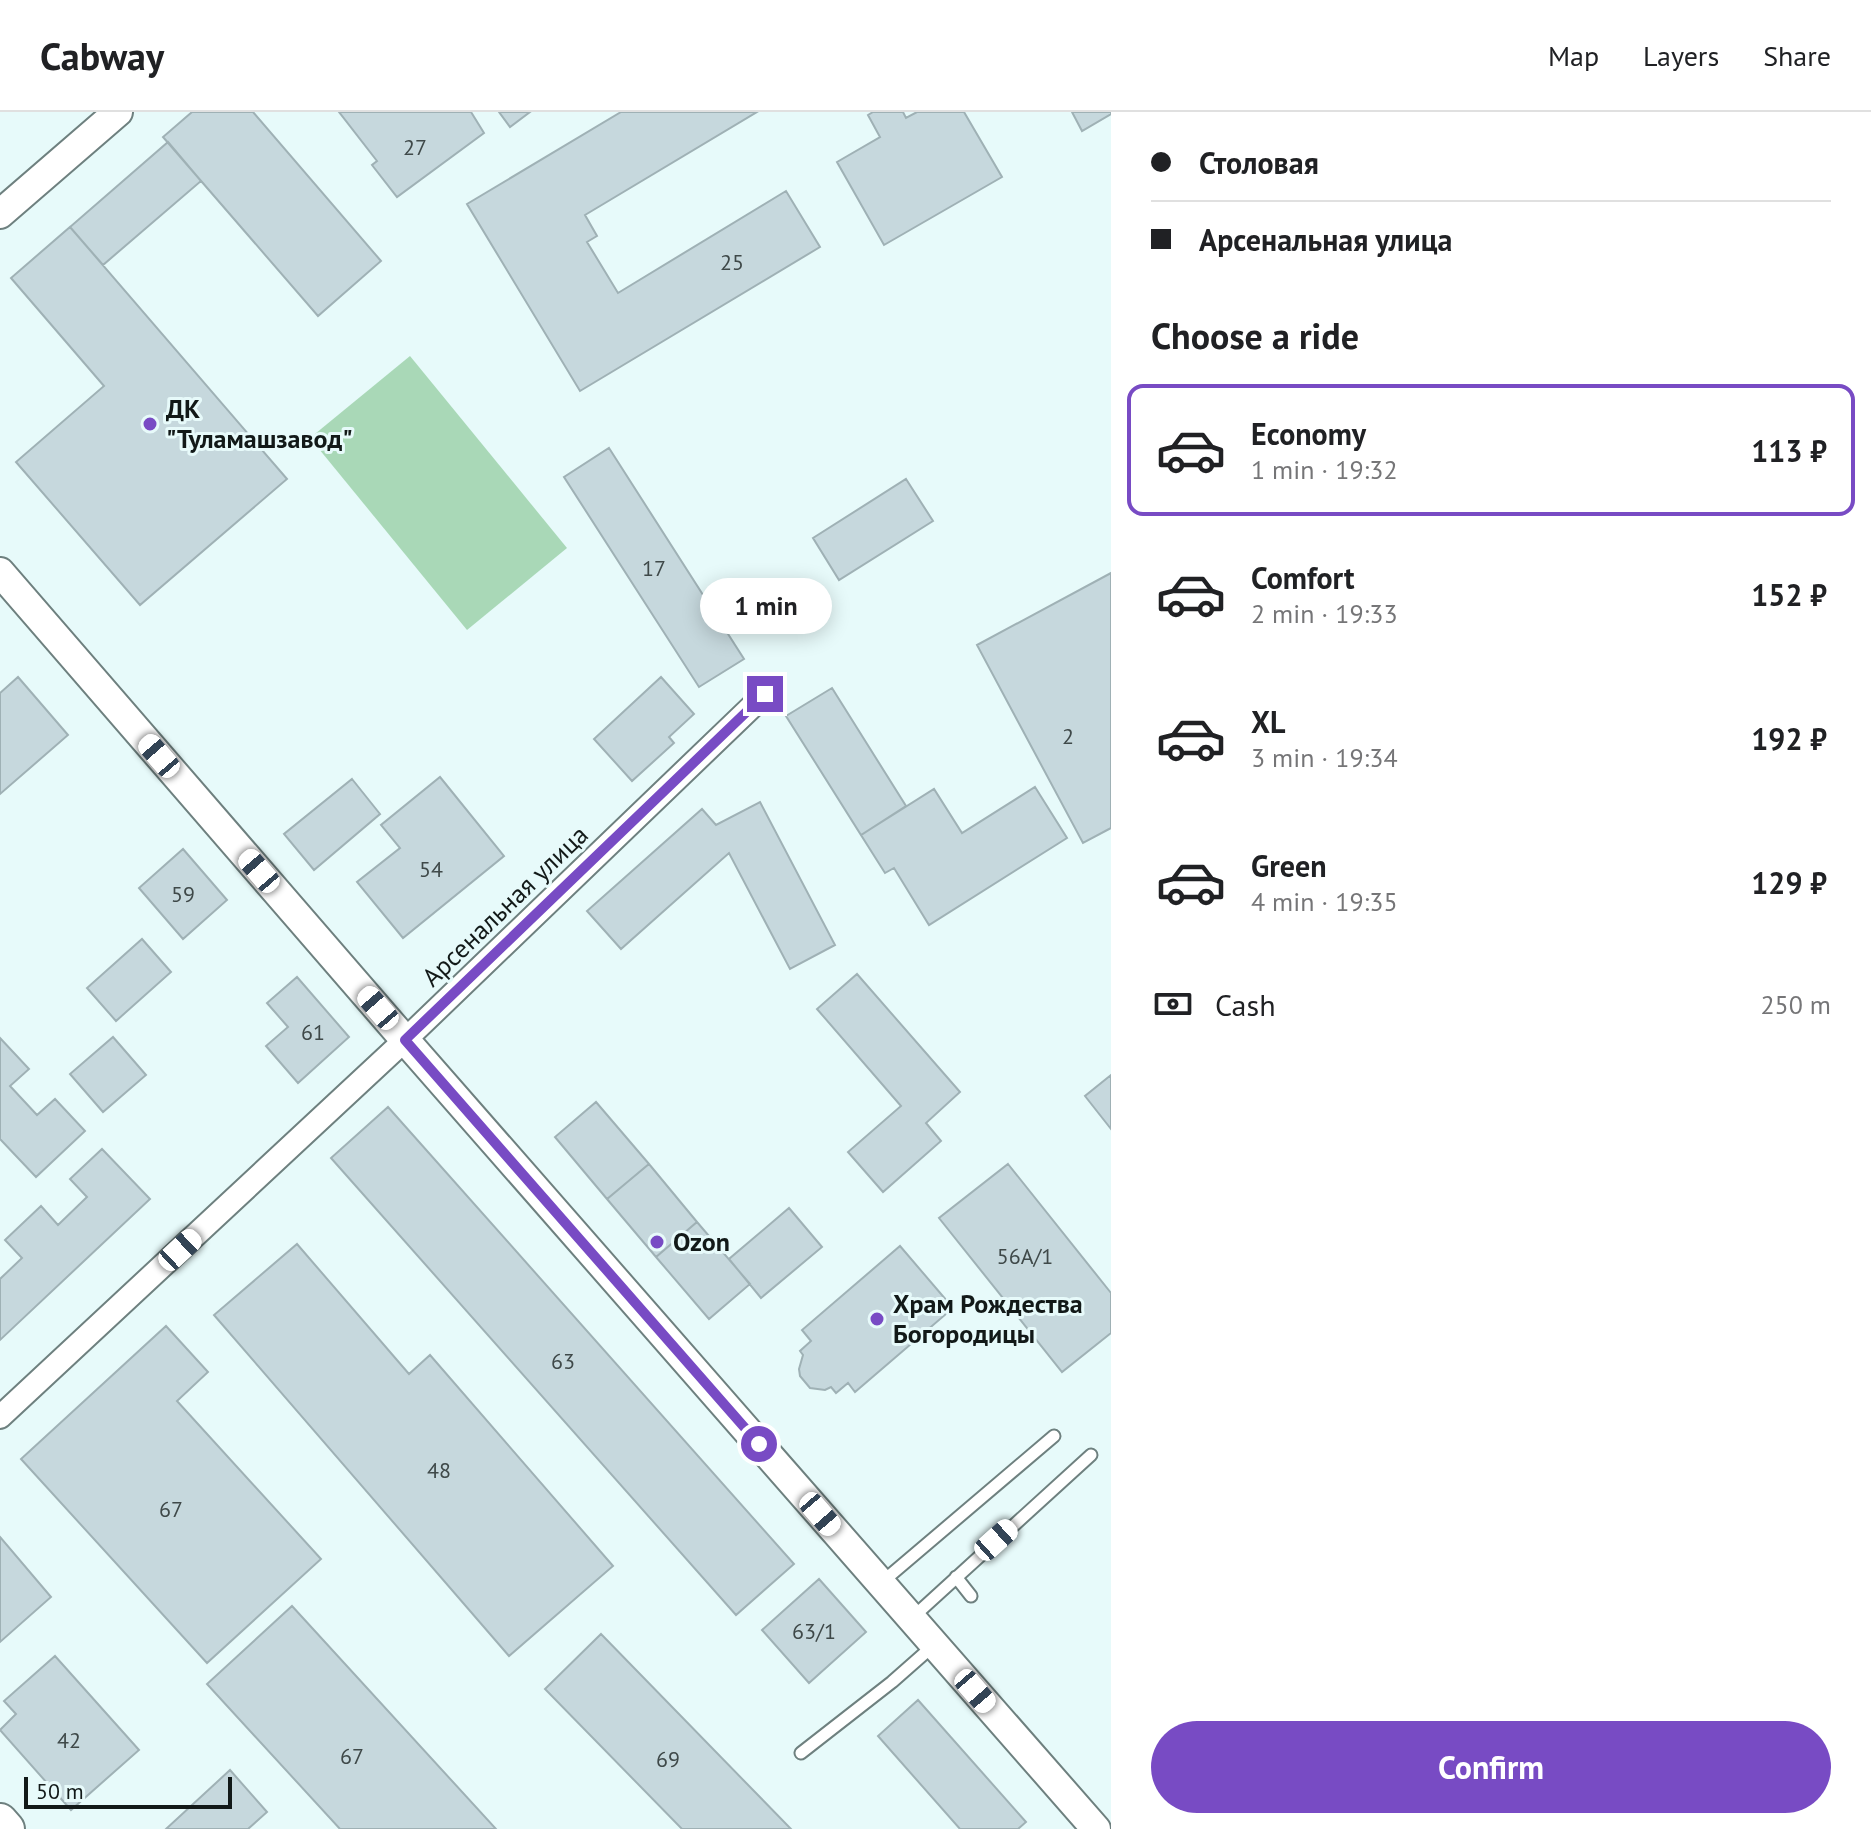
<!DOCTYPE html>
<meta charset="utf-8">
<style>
:root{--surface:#fff;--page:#f2f2f2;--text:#202124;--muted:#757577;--line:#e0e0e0;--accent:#784bc4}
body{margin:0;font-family:"PT Sans",sans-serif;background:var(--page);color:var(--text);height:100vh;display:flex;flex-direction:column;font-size:30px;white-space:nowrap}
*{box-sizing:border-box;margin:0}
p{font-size:26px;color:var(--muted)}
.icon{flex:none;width:44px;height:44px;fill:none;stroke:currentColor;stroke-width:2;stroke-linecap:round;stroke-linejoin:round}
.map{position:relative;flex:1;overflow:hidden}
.side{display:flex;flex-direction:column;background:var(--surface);width:760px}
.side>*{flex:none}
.banner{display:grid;align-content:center;height:176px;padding:0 40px;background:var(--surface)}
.scale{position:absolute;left:24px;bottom:20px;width:208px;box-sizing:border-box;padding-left:8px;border:4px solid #121918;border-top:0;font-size:22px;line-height:28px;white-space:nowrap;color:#121918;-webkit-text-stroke:6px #e7fafa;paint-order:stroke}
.end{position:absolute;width:36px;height:36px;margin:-18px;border:10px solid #784bc4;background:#fff;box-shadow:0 0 0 4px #fff}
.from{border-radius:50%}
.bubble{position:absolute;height:56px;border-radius:28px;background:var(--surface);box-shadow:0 4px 20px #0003;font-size:26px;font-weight:700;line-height:56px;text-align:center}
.car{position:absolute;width:24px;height:48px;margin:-24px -12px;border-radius:10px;box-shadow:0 0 6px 2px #0007;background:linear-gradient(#fff 24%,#345 0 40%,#fff 0 76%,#345 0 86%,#fff 0)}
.banner b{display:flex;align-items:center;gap:28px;height:76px;font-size:30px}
.banner b+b{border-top:2px solid var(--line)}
.banner i{width:20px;height:20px;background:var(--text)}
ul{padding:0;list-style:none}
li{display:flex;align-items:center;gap:24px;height:132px;margin:0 16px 12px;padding:0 24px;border:4px solid transparent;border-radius:16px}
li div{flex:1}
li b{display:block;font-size:30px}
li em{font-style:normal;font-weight:700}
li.selected{border-color:var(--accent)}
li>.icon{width:72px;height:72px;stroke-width:1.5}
h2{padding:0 40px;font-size:36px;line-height:96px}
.pay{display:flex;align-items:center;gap:20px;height:88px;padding:0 40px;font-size:30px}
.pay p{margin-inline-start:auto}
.primary-button{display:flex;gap:16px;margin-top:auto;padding:16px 40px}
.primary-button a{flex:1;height:92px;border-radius:48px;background:var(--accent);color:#fff;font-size:32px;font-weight:700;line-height:92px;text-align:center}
header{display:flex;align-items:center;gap:48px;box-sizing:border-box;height:112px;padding:0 40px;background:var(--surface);border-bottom:2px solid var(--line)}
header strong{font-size:38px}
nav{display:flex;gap:44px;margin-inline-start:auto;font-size:28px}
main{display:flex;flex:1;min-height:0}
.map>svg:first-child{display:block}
</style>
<header>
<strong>Cabway</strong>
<nav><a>Map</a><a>Layers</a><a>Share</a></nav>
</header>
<main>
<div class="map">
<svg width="1111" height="1717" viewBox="0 0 1111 1717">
<rect width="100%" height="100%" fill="#e7fafa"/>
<!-- green -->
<path fill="#a9d8b7" d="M410 244 567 436 467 518 310 326Z"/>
<!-- building -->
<path fill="#c6d8dd" stroke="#9fb1b5" stroke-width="2" d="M192 0H253L381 149 318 204 163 25Z
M339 0H471L484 21 397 85 372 53 377 49Z
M499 0H530L510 15Z
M621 0H757L585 103 597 124 587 130 618 181 786 79 820 135 580 279 467 92Z
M873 0H903L906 6 917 0H964L1002 65 884 133 837 50 880 25 868 3Z
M1072 0H1111V2L1082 19Z
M168 30 201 69 103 153 70 115Z
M70 115 287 367 140 493 16 350 104 274 11 166Z
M609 336 744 547 699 575 564 365Z
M906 367 933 409 839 468 813 426Z
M1111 461V716L1083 731 977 533Z
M18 565 68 623 0 682V581Z
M661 565 694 602 669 625 674 631 632 669 594 627Z
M832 576 906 694 861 723 786 604Z
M440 665 504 744 403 826 357 770 400 736 381 713Z
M352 667 380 702 314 758 284 722Z
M1035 675 1067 726 929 813 894 756 885 761 861 723 934 677 962 721Z
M760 690 835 833 790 857 729 741 621 837 587 799 702 697 716 713Z
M183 737 227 788 183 827 139 776Z
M142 827 171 860 116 909 87 876Z
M857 862 960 980 926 1011 941 1029 883 1080 848 1040 901 994 817 897Z
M297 865 349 925 298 971 266 934 288 915 267 891Z
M113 925 146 963 103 1000 70 962Z
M0 926 29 957 10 974 37 1003 55 987 85 1019 36 1065 0 1027Z
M1111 963V1017L1085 984Z
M596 990 649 1052 607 1087 555 1025Z
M388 995 794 1452 736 1503 331 1046Z
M102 1037 150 1087 0 1228V1167L22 1146 5 1128 41 1094 58 1113 87 1085 70 1067Z
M649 1052 697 1110 656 1145 607 1087Z
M1008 1052 1111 1181V1221L1062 1260 939 1106Z
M789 1096 822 1135 761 1186 729 1147Z
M697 1110 750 1172 709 1207 656 1145Z
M297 1132 409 1262 430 1243 613 1454 509 1544 214 1203Z
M900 1134 953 1196 855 1280 848 1271 836 1281 831 1275 825 1278 810 1276 800 1264 799 1257 803 1243 800 1239 811 1229 802 1218Z
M166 1214 208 1260 177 1289 321 1447 207 1551 21 1347Z
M0 1425 51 1485 0 1530Z
M819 1467 866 1520 809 1571 762 1518Z
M292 1494 496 1717H340L207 1572Z
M601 1522 791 1717H682L545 1577Z
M55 1544 139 1638 71 1698 0 1618 16 1602 4 1589Z
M918 1588 1026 1710 1018 1717H960L878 1624Z
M230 1658 267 1700 248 1717H166Z"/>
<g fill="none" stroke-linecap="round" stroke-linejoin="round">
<defs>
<path id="service" d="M956 1465 971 1484
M881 1471 1054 1324
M912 1506 1091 1343
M801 1641 892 1570 934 1533"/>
<path id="minor" d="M0 1305 405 928 765 582"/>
<path id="tertiary" d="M0 102 118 0
M0 460 405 928 1096 1717"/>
<path id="primary" d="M0 1709 7 1717"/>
</defs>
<!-- service casing -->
<use href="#service" stroke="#6e807f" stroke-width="15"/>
<!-- minor casing -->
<use href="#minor" stroke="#6e807f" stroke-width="26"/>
<!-- tertiary casing -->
<use href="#tertiary" stroke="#6e807f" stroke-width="32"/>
<!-- primary casing -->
<use href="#primary" stroke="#6e807f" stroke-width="38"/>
<!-- service -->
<use href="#service" stroke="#fff" stroke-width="11"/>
<!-- minor -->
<use href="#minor" stroke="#fff" stroke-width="22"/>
<!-- tertiary -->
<use href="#tertiary" stroke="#fff" stroke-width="28"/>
<!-- primary -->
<use href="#primary" stroke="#fff" stroke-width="34"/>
</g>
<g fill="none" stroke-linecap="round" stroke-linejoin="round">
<!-- route -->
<path stroke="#784bc4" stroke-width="10" d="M759 1332 405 928 765 582"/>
</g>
<!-- markers -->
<g fill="#784bc4" stroke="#e7fafa" stroke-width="3">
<circle cx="150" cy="312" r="8"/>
<circle cx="657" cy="1130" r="8"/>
<circle cx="877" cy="1207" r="8"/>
</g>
<g text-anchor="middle" stroke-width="6" stroke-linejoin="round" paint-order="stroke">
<!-- number labels -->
<g font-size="22" fill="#3f4949">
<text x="415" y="43">27</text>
<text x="732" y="158">25</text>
<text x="654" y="464">17</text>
<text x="1068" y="632">2</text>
<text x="431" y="765">54</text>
<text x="183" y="790">59</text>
<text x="313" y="928">61</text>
<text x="1025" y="1152">56А/1</text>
<text x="563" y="1257">63</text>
<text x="439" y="1366">48</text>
<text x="171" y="1405">67</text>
<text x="814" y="1527">63/1</text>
<text x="69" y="1636">42</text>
<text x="352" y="1652">67</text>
<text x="668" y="1655">69</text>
</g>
<!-- poi labels -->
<g font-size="26" font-weight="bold" fill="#121918" stroke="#e7fafa" text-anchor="start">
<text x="166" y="306">ДК<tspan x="166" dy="30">"Туламашзавод"</tspan></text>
<text x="673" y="1139">Ozon</text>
<text x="893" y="1201">Храм Рождества<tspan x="893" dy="30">Богородицы</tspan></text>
</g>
<!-- street labels -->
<g font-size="26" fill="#121918" stroke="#e7fafa">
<text transform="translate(505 794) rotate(-44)" y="9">Арсенальная улица</text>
</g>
</g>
</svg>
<div class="scale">50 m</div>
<i class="end from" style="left:759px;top:1332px"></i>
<i class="end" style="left:765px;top:582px"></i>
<div class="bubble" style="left:700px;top:466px;width:132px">1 min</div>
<i class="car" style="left:159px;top:644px;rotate:319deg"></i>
<i class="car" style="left:259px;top:759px;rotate:319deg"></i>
<i class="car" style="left:378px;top:896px;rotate:319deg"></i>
<i class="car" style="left:180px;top:1138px;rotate:47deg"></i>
<i class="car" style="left:820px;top:1402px;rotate:139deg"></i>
<i class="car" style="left:996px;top:1428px;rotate:48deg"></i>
<i class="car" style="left:975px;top:1579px;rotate:139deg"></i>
</div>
<section class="side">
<div class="banner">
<b><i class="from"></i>Столовая</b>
<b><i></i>Арсенальная улица</b>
</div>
<h2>Choose a ride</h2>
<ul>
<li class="selected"><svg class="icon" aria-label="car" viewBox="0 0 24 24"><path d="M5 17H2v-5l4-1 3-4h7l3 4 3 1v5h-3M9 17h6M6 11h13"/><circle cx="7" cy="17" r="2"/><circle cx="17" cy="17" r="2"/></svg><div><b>Economy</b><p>1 min · 19:32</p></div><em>113 ₽</em></li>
<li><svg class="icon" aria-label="car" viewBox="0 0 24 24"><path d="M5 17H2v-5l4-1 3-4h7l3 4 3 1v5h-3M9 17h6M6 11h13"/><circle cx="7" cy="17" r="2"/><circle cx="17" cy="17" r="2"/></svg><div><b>Comfort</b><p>2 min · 19:33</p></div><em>152 ₽</em></li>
<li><svg class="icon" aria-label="car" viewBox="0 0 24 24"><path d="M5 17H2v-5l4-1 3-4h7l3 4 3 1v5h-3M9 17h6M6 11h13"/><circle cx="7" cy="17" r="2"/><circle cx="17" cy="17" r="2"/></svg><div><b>XL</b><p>3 min · 19:34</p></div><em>192 ₽</em></li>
<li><svg class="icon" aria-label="car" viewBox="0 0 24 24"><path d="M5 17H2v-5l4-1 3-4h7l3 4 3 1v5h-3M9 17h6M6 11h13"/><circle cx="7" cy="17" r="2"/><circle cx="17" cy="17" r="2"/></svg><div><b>Green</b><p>4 min · 19:35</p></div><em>129 ₽</em></li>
</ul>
<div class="pay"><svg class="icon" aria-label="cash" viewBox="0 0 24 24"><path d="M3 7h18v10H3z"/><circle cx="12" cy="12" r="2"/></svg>Cash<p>250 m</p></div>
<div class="primary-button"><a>Confirm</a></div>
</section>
</main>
